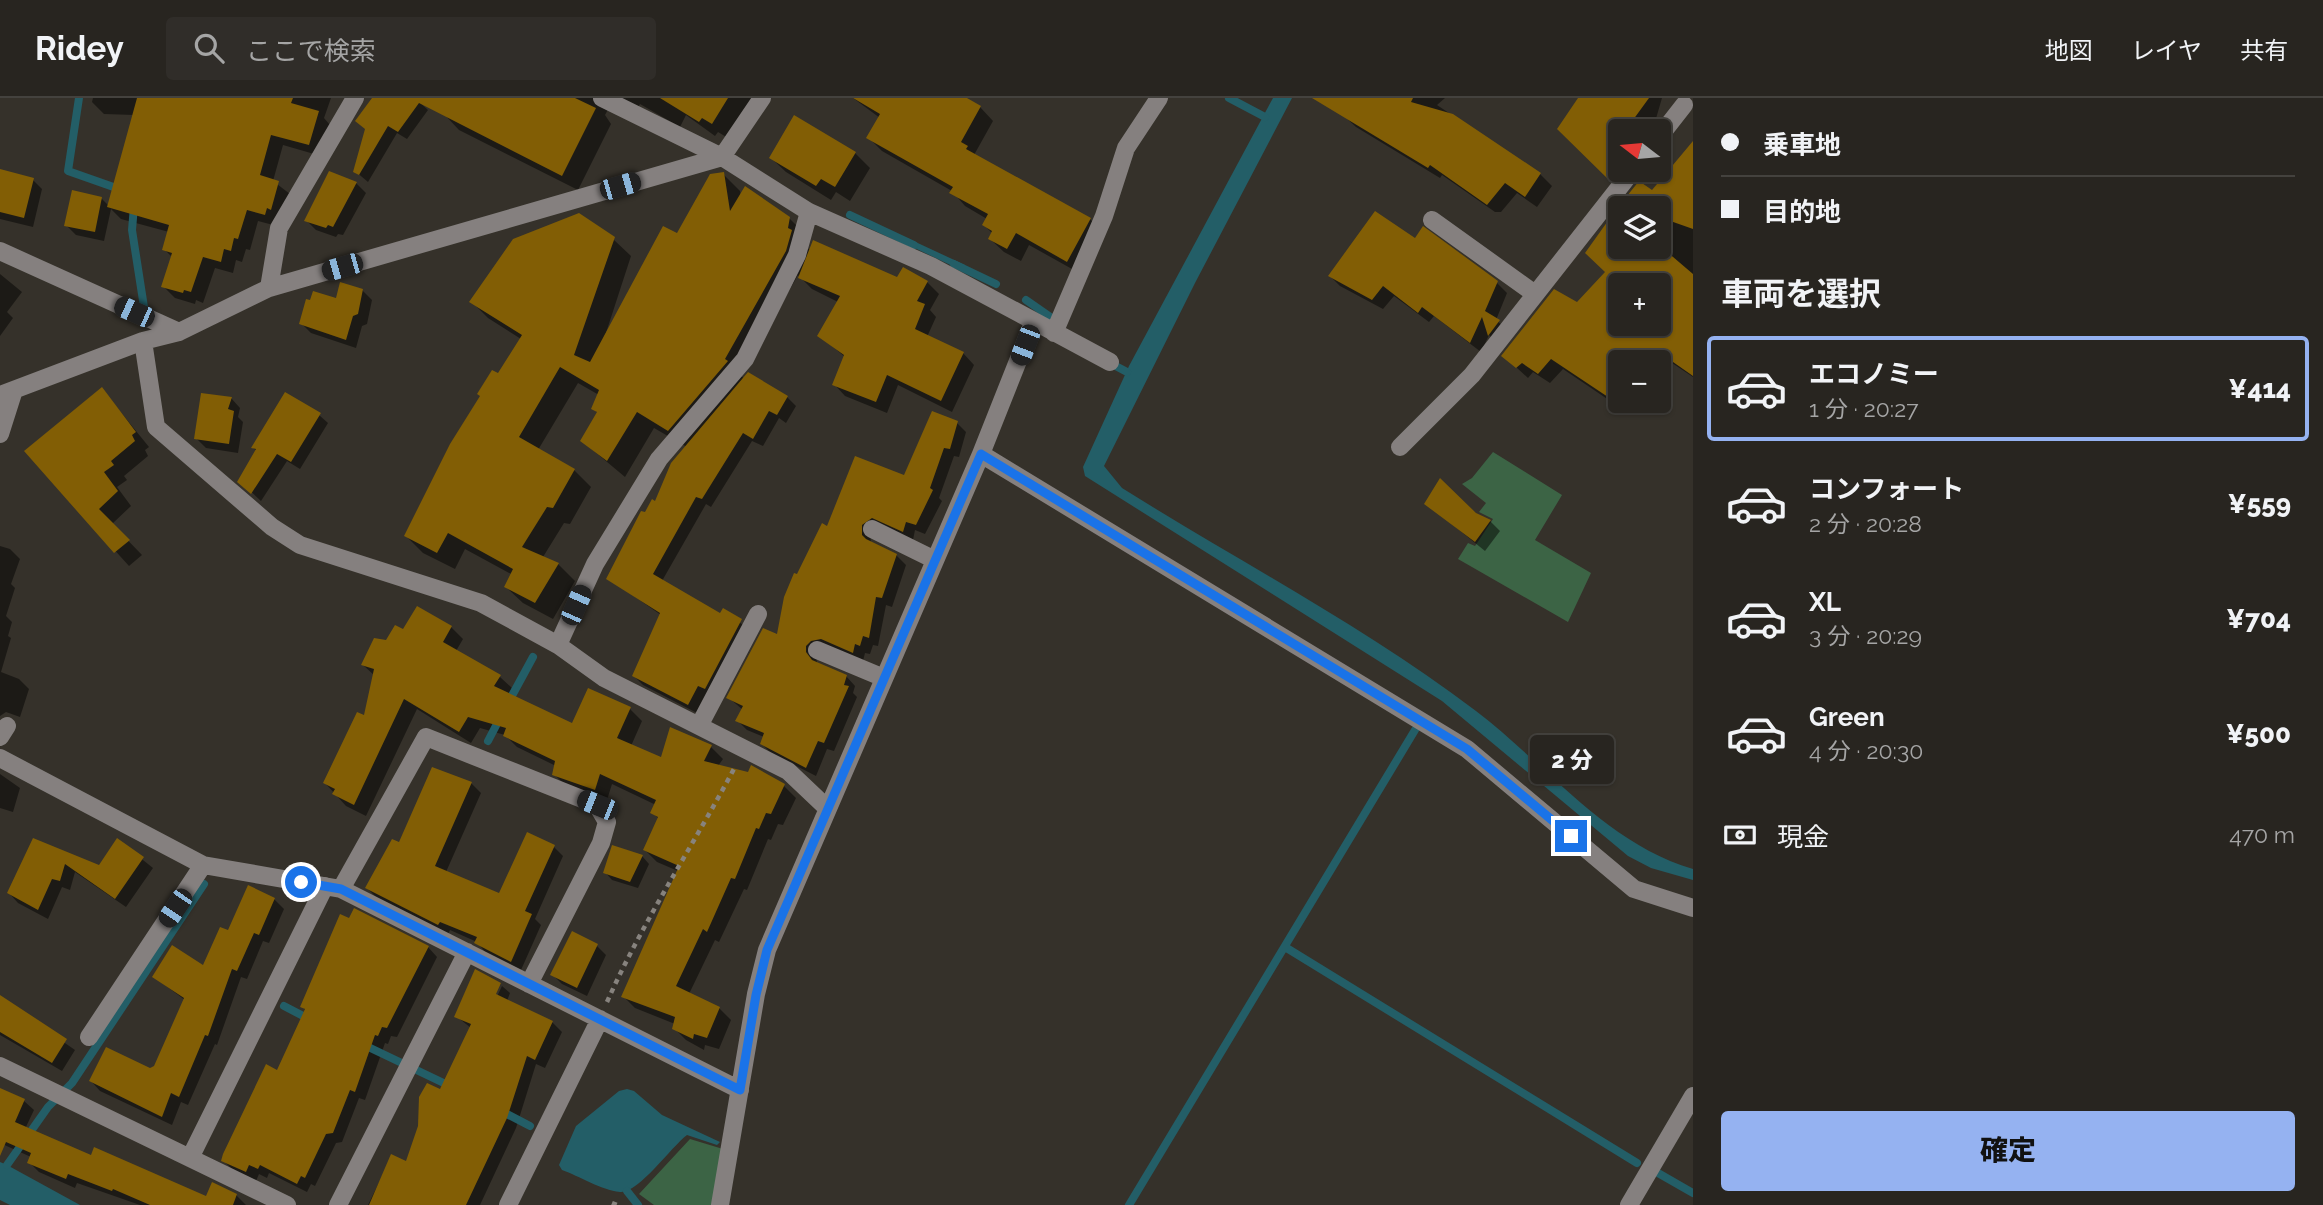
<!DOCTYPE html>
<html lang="ja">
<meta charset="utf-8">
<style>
:root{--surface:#282520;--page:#302d29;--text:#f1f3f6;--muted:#a5a5a5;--line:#44423e;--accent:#95b2f1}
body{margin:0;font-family:Raleway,"Noto Sans JP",sans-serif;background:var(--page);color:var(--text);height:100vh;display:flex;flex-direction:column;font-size:26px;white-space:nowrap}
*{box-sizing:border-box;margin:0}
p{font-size:23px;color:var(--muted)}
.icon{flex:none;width:38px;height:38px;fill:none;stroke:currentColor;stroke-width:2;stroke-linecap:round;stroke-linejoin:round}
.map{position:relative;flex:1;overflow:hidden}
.panel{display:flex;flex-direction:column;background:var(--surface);width:630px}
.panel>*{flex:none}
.top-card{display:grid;align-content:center;height:154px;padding:0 28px;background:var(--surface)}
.needle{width:46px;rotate:286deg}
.controls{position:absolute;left:1608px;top:21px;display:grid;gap:14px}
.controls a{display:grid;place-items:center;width:63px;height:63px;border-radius:7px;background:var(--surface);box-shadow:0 2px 5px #0004,0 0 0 2px var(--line);font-size:35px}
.end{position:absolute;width:32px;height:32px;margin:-16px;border:9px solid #1a73e8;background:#fff;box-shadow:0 0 0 4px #fff}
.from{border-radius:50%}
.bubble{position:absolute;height:49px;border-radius:7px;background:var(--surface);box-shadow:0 2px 5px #0004,0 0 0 2px var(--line);font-size:23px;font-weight:800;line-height:49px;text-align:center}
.car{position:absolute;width:21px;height:42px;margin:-21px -10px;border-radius:9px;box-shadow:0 0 5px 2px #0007;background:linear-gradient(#222 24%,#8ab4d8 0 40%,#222 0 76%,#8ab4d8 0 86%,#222 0)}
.top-card b{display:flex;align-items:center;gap:24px;height:66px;font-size:26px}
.top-card b+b{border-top:2px solid var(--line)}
.top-card i{width:18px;height:18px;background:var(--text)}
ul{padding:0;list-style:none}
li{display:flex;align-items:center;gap:21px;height:105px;margin:0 14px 10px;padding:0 14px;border:4px solid transparent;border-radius:7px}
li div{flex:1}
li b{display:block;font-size:26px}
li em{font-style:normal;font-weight:800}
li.active{border-color:var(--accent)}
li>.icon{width:63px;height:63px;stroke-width:1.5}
h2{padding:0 28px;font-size:32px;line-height:84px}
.pay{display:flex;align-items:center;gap:18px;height:77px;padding:0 28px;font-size:26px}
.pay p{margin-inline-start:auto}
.primary-button{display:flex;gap:14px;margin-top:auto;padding:14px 28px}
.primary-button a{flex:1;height:80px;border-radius:7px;background:var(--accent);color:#111;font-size:28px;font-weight:800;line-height:80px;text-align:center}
header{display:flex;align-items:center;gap:42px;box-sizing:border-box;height:98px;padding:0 35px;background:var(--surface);border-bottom:2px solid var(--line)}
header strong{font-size:33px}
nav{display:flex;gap:38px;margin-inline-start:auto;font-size:24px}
.search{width:490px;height:63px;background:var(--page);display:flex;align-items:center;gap:18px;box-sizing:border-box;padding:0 24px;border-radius:7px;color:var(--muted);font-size:26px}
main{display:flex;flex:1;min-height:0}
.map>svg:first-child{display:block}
</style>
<header>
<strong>Ridey</strong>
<div class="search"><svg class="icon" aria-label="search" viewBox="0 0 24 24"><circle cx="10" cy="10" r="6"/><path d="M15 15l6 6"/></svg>ここで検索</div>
<nav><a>地図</a><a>レイヤ</a><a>共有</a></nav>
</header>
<main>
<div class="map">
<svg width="1693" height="1107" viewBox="0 0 1693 1107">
<rect width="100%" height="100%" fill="#35312a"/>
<!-- green -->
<path fill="#3c6445" d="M1493 354 1562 397 1535 442 1591 475 1568 524 1458 461 1468 445 1475 448 1493 421 1479 414 1486 405 1462 386 1472 380Z
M690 1041 723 1051 713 1107H654L639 1096Z"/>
<!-- water -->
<path fill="#235e67" d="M1273 0H1292L1195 185 1104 368 1122 390C1240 464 1365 529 1476 613 1547 667 1605 745 1693 771V782L1651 770 1628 758 1442 603 1085 378 1083 369 1129 268Z
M907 140 965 167 963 173 904 145Z
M627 991 634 993 662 1017 720 1044 717 1047 687 1037C671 1049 638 1096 620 1094 601 1092 579 1078 562 1072L559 1067 576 1028 619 993Z
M0 1064 7 1067 80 1107H10L0 1102Z"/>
<!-- shadow -->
<path fill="#0007" fill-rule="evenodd" d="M93 0H331L324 20 330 27 321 58 283 47 273 83 290 96 277 128 258 123 250 152 246 151 242 164 236 162 233 175 215 170 203 205 196 202 195 206 175 200 163 188 173 160 164 151 169 134 121 121 111 111 104 143 76 137 66 127 102 101 109 108 134 17 104 16 92 4Z
M375 0H415L428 12 407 41 397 35 368 84 355 73Z
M452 0H762L728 40 718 34 715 38 686 17 680 29 640 6 637 11 611 6 605 17 611 26 578 92 459 32 444 16Z
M853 0H963L980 9 993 23 974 57 1090 121 1103 135 1081 176 1029 147 1021 163 1004 154 990 141 993 136 984 127 987 121 965 108 952 93 882 53 869 40 880 20Z
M1356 0H1445L1437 7 1540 76 1552 88 1537 109 1517 95 1501 114H1495L1442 77 1440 80 1356 29 1344 18Z
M1581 0H1662L1655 24 1648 33H1620L1619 71 1632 84 1624 95 1560 31Z
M1693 51V279L1666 261 1659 270V264H1620V303H1629L1622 311 1563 271 1550 285 1533 274 1528 280 1504 258 1577 206 1607 174 1610 122 1620 129V149H1650L1656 153 1670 135 1659 126V110H1642L1629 98 1652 94ZM1620 187H1659V226H1620Z
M855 55 870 70 850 103 836 94 831 102 786 74 771 60Z
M0 73 33 82 42 91 33 129 0 121Z
M723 76 740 93 741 98 789 120 806 137 804 147 811 153 898 182 904 171 927 184 939 196 930 212 936 219 927 239 963 255 974 267 952 314 898 287 887 315 845 298 834 286 845 259 819 237 838 204 812 191 798 177 741 278 745 281 749 277 787 299 796 308 786 325 779 320 763 348 752 343 711 409 706 406 662 483 721 517 724 513 750 532 697 615 643 587 634 578 661 517 608 480 645 417 656 406 687 349 654 330 625 379 582 343 598 315 593 310 599 297 578 285 538 352 574 372 591 389 570 426 564 425 543 459 558 466 575 483 553 521 523 505 506 489 513 477 465 451 455 471 423 455 406 438 521 241 488 220 472 204 613 141 631 158 604 241Z
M356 85 366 95 343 137 338 136 336 139 316 132 306 122Z
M1416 143 1497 185 1507 195 1496 222 1510 234 1499 247 1489 237 1481 254 1434 218 1429 224 1394 198 1383 211 1340 188 1330 178Z
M0 176 22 194 7 214 13 220 0 238Z
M362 192 372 202 367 226 362 228 356 250 311 235 301 225 337 202Z
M102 291 149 349 145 352 148 358 124 378 127 382 117 389 131 408 112 426 142 457 129 468 26 354Z
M231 300 240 310 238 319 243 324 238 355 206 350 196 340Z
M319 317 328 325 300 371 287 363 261 403 246 389 257 353 253 350Z
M957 325 966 334 959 359 954 358 939 400 942 403 925 436 915 432 913 442 870 436 871 445 896 457 906 467 892 509 886 507 878 548 873 547 870 556 865 555 863 563 816 557 817 565 846 578 855 588 853 595 857 599 834 653 827 651 816 678 771 655 762 646 764 639 747 632 738 623 743 612 729 600 778 538 797 478 828 430 904 379Z
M1426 405 1475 416 1490 423 1500 433 1485 453Z
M0 448 10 451 20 461 11 486 15 490 6 518 12 524 8 538 11 540 1 574 19 581 29 591 20 619 6 614 0 618Z
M451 529 463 541 456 553 500 579 512 590 508 597 573 627 589 592 630 611 642 623 631 648 662 662 711 649 723 661 718 668 749 676 752 669 784 688 796 700 783 727 778 726 771 742 768 741 747 792 744 791 719 844 715 842 689 896 719 910 731 922 719 951 705 947 704 952 686 942 674 930 675 926 635 910 623 898 678 773 657 764 645 752 659 721 652 714 656 707 612 686 607 702 566 688 554 676 556 668 517 649 505 637 480 630 471 645 417 611 366 718 346 708 325 685 365 620 375 578 363 567 387 543 403 534Z
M0 676 20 690 13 714 0 710Z
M471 685 481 695 446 774 500 798 554 749 563 758 535 821 541 827 521 872 486 855 477 844 450 832 448 836 377 800 367 790 400 746Z
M34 742 99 769 118 742 153 770 126 809 75 774 70 792 62 789 48 821 18 805 9 795Z
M642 758 649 766 638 790 612 782 605 774Z
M249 790 274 801 284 811 269 845 263 843 247 881 241 879 217 947 215 946 188 1007 181 1004 172 1027 100 993 91 983 155 969 185 902 154 879 204 870 229 834Z
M597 848 606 857 587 898 562 886 553 877Z
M428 849 437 859 397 939 391 938 388 946 385 945 365 1002 359 1000 342 1044 336 1045 315 1088 311 1086 307 1094 269 1075 267 1080 259 1076 256 1083 233 1072 223 1062 278 974 306 913 302 908Z
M476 874 501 887H498L491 903 494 905 502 888 510 895 507 903 552 924 562 934 545 970 536 966 516 1030 480 1107H368L392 1058 407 1065 420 1029 421 1000 428 987 441 993 471 930 456 918Z
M0 900 75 952 62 973 0 937Z
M0 992 24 1003 34 1012 25 1031 92 1060 207 1100 236 1097 246 1107H140L77 1085 75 1090 39 1074 29 1064 31 1059 0 1045Z"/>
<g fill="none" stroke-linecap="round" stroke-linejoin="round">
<!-- stream -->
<path stroke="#235e67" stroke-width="8" d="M79 0 68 73 122 92
M1229 0 1265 19
M134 108 132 132 144 209
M850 117 914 147
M954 166 996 186
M1026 202 1059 225
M1110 265 1127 274
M508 605 533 559
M488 643 500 620
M1285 849 1637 1065
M284 908 309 921
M362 946 452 989
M501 1013 530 1028
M7 1067 48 1009 72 985 204 786
M1658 1075 1693 1095
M627 1093 638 1107
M1129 1107 1415 632"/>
</g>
<!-- building -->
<path fill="#825e05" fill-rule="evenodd" d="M137 0H293L291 5 319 13 309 47 271 37 260 77 279 83 271 112 267 110 265 117 247 112 238 141 234 140 231 153 224 151 221 164 203 159 191 194 184 192 183 195 161 189 172 155 162 152 169 127 107 109Z
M372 0H575L596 10 562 78 419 5 398 34 388 28 359 77 353 74 365 31 355 23Z
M660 0H728L712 26 702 20 699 24Z
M853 0H967L981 8 961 44 968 48 966 51 1091 120 1067 164 1016 135 1007 151 988 141 992 133 982 127 988 116 949 95 953 89 866 40 880 16Z
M1312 0H1413L1411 4 1453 16 1541 75 1525 99 1505 85 1487 107 1430 67 1428 70Z
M1578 0H1649L1625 33H1620V39L1606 60 1620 70 1610 83 1557 31Z
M794 17 856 54 835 89 821 81 816 88 769 60Z
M1693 43V131L1659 119V110H1640L1627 98 1639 83 1652 92Z
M0 71 34 80 24 120 0 114Z
M329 73 357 84 333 129 328 127 326 130 304 123Z
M724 74 730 113 745 88 790 119 788 130 792 132 786 153 725 261 728 263 668 333 637 314 607 363 580 343 597 314 591 311 599 292 560 269 519 339 575 371 553 410 547 409 522 449 559 465 535 505 504 489 513 471 448 435 437 455 404 438 450 346 480 298 477 296 492 272 498 275 522 237 469 204 513 141 579 115 615 139 574 257 590 264 663 128 677 135 710 76Z
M72 92 102 99 95 134 64 128Z
M1375 113 1415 140 1423 128 1498 183 1485 213 1500 222 1488 238 1482 219 1470 245 1422 209 1418 215 1383 188 1372 202 1328 178Z
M1610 120 1620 127V149L1656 151 1659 147 1693 176V278L1673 264H1620V289L1611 301 1551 261 1538 276 1522 265 1516 270 1501 258 1554 191 1577 204 1605 174 1585 155ZM1620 187H1659V226H1620Z
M813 142 897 179 903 169 928 183 917 203 925 206 915 231 964 254 941 303 887 277 876 304 832 287 844 257 817 238 840 198 798 180Z
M340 184 363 191 358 216 353 218 346 242 299 226 306 201 310 202 313 193 336 200Z
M748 274 788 298 777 317 769 313 753 341 743 335 702 401 696 399 653 476 720 515 723 510 742 521 705 591 698 588 688 607 632 578 660 515 606 481 641 413 645 414 652 401 655 403 671 365Z
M102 289 136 334 132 337 135 343 111 363 114 367 104 374 118 393 99 411 130 442 114 455 24 353Z
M285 294 321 315 291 364 277 356 251 396 237 384 256 351 251 350Z
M201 295 232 299 228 311 234 313 229 346 194 341Z
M932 313 958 323 950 351 944 350 930 390 933 392 916 427 906 424 903 434 872 420 862 427V437L866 441 897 456 882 500 876 499 869 540 863 538 860 548 855 546 853 555 821 541 811 543 806 548V554L812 562 847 577 844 587 849 588 824 645 818 643 806 670 760 646 764 635 735 623 743 608 726 600 763 530 777 536 784 499 794 475 797 476 822 425 827 428 855 358 904 377Z
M1440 380 1476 415 1491 422 1475 444 1424 406Z
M417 508 452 528 443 544 501 577 494 588 572 625 588 590 631 609 617 640 661 659 670 629 712 647 704 663 748 674 751 667 785 686 771 716 766 715 759 731 756 730 735 781 731 780 707 834 703 831 676 888 720 909 707 940 694 936 693 941 672 931 675 919 621 899 679 768 643 752 658 719 650 715 656 702 600 676 595 692 552 677 555 663 503 638 506 630 468 619 459 634 404 601 354 707 332 696 335 691 323 685 357 614 364 617 374 571 361 567 374 540 386 542 395 527 403 531Z
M432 669 472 684 435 768 499 795 527 734 555 747 525 813 532 816 511 864 474 845 477 839 440 824 438 827 365 790 392 741 399 744Z
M33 740 99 767 117 740 144 759 115 801 65 766 60 783 52 781 38 812 7 795Z
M612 747 643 757 630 784 603 775Z
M248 787 275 800 259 837 254 835 237 873 232 871 208 938 205 937 179 999 171 995 162 1019 89 983 106 949 150 970 154 968 184 900 152 879 172 847 203 867 220 829 228 832Z
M354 810 429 848 387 930 382 929 378 938 375 937 355 994 350 992 333 1035 326 1036 305 1080 301 1078 297 1086 260 1067 258 1071 249 1067 246 1074 221 1063 223 1056 266 966 277 972 305 911 300 909 340 816 349 820Z
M572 833 598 846 577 890 550 877Z
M475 871 501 885 496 896 553 923 535 962 527 958 507 1020 466 1107H369L391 1056 406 1063 418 1028 419 999 427 985 440 991 471 926 454 919Z
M0 897 67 941 52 965 0 934Z
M0 990 25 1001 15 1024 91 1057 94 1049 206 1098 212 1084 237 1096 233 1107H150L113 1091 112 1093 68 1076 66 1081 27 1065 31 1055 6 1044 0 1058Z"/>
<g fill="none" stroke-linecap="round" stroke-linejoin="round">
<!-- path -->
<path stroke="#87837e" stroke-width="4.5" stroke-dasharray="5 5" stroke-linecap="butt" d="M607 904C643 823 693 748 735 669
M612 1105 617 1107"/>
<!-- minor -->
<path stroke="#85807f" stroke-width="18" d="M602 0 722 59 809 114 931 168 1110 264
M1659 39 1684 7
M1432 122 1535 196
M0 153 179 234
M269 190 279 130 355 0
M1054 235 1104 118 1126 50 1159 0
M143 243 156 329 272 429 300 447 481 505 558 547 604 580 788 673 827 710
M0 297 143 243 179 234 269 190 722 59 762 0
M0 336 14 292
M1400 349 1472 277 1633 72
M981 356 1467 651 1634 791 1693 810
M872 431 935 462
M558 547 595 466 659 361 745 261 797 157 809 114
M817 552 884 580
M699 628 758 516
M0 639 7 628
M0 660 203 767 341 791 740 992
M341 791 426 639 597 707 607 724 601 745 529 886
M89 939 203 767
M0 968 287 1107
M190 1060 325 788
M338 1107 467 854
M508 1107 600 921
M720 1107 756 896 767 852 981 356 1033 225
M1629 1107 1693 998"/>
</g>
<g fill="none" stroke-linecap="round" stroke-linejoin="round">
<!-- route -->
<path stroke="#1a73e8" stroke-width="9" d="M301 784 341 791 740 992 756 897 767 852 981 356 1467 651 1571 738"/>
</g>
</svg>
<div class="controls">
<a><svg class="needle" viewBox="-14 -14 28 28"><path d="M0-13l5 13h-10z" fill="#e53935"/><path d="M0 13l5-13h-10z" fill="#a5a5a5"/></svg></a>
<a><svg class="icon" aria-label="layers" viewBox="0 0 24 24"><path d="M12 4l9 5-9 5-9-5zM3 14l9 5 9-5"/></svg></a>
<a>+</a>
<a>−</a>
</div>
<i class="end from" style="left:301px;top:784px"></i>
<i class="end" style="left:1571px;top:738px"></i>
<div class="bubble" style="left:1530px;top:637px;width:84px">2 分</div>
<i class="car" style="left:620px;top:88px;rotate:74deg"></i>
<i class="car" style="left:342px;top:169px;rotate:254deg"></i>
<i class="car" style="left:134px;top:214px;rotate:294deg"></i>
<i class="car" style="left:1025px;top:247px;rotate:201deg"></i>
<i class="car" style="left:576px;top:507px;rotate:24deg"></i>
<i class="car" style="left:597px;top:707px;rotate:292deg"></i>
<i class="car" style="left:175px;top:810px;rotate:214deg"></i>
</div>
<section class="panel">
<div class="top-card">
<b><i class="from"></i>乗車地</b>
<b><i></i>目的地</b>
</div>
<h2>車両を選択</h2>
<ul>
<li class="active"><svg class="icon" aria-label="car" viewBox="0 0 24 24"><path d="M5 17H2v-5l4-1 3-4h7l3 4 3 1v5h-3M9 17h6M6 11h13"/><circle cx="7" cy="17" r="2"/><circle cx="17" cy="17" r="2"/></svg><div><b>エコノミー</b><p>1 分 · 20:27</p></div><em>¥414</em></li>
<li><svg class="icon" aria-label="car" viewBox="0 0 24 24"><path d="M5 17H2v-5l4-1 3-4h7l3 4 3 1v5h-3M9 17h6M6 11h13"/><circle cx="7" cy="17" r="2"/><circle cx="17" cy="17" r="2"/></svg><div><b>コンフォート</b><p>2 分 · 20:28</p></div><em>¥559</em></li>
<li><svg class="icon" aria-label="car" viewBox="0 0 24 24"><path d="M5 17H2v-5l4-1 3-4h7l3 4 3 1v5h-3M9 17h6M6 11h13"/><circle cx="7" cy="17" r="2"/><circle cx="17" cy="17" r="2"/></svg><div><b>XL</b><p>3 分 · 20:29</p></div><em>¥704</em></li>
<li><svg class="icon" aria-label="car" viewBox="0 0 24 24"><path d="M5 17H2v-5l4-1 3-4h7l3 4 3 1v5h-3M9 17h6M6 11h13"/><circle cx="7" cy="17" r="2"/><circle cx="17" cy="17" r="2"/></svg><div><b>Green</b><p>4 分 · 20:30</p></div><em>¥500</em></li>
</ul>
<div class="pay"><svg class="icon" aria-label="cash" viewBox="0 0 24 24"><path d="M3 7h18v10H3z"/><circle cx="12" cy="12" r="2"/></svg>現金<p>470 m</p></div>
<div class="primary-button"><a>確定</a></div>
</section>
</main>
